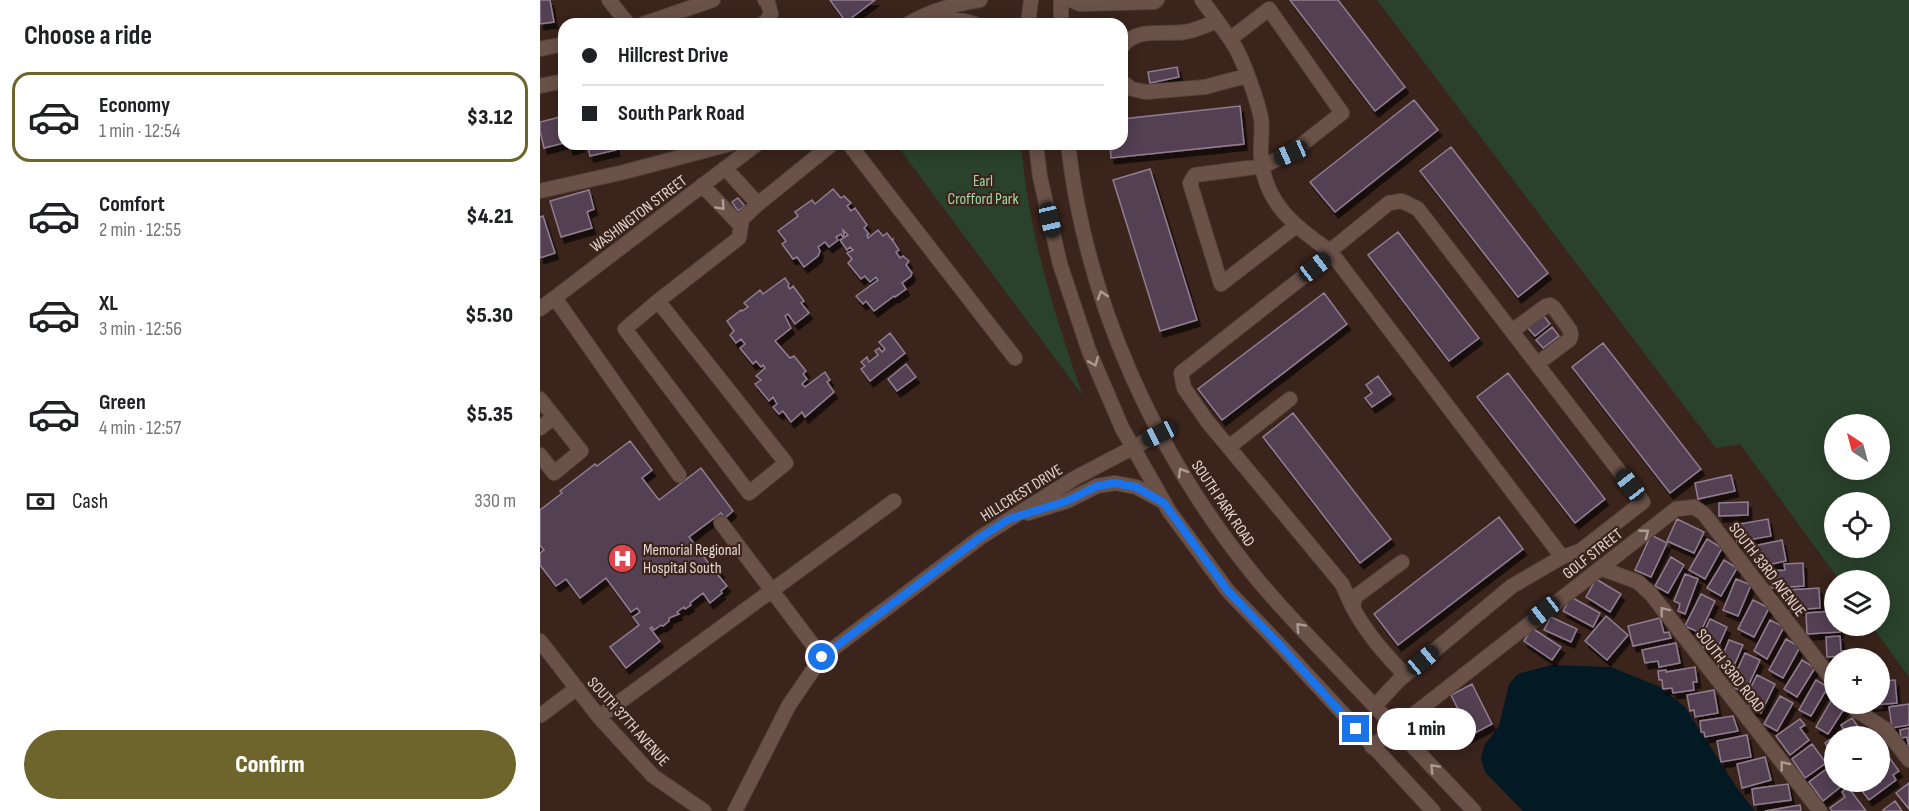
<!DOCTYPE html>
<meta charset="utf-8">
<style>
:root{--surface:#fff;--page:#f6f6f6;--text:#202124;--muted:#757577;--line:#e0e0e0;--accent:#6e652d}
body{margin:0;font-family:"Sofia Sans Condensed",sans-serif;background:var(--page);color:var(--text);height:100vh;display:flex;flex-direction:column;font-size:22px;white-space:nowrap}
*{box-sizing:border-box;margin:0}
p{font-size:20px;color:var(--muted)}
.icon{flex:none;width:33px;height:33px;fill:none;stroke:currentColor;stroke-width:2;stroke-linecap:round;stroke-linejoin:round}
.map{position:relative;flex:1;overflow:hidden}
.details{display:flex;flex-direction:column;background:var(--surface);width:540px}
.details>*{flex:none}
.hud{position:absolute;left:18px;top:18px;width:570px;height:132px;border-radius:18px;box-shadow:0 3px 15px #0003;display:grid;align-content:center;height:132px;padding:0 24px;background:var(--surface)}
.needle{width:39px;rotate:324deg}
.tools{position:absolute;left:1284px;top:414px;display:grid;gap:12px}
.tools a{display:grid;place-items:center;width:66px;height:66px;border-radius:50%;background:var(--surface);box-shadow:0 3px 15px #0003;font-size:30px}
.end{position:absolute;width:27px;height:27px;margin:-14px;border:8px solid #1a73e8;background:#fff;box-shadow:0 0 0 3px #fff}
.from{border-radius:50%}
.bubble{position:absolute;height:42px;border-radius:21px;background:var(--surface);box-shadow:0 3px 15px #0003;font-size:20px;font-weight:800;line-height:42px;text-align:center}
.car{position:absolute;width:18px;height:36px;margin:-18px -9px;border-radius:8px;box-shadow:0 0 4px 2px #0007;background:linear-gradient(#222 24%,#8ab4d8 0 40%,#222 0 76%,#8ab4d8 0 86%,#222 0)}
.hud b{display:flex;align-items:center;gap:21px;height:57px;font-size:22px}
.hud b+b{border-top:2px solid var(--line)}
.hud i{width:15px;height:15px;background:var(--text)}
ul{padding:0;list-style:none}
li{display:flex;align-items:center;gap:18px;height:90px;margin:0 12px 9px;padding:0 12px;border:3px solid transparent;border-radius:18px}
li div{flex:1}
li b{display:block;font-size:22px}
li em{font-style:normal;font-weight:800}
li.on{border-color:var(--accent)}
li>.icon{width:54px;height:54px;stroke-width:1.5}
h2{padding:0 24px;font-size:27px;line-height:72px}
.pay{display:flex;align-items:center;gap:15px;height:66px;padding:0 24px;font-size:22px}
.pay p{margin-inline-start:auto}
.primary-button{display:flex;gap:12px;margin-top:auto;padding:12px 24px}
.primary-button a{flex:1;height:69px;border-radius:36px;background:var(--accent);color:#fff;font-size:24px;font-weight:800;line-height:69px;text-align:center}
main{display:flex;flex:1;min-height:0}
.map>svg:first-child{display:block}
</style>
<main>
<section class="details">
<h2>Choose a ride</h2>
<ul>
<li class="on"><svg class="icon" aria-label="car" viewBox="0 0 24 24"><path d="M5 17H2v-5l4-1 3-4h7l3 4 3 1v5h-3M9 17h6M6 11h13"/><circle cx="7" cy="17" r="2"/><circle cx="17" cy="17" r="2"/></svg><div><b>Economy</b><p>1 min · 12:54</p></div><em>$3.12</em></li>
<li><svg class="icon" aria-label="car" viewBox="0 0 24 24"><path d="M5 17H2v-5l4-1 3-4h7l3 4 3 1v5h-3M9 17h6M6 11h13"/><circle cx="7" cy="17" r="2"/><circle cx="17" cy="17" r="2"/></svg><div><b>Comfort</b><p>2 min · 12:55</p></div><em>$4.21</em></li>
<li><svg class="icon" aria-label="car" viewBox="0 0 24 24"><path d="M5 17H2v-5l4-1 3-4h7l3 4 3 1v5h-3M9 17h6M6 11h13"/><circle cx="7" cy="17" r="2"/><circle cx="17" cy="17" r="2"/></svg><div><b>XL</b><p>3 min · 12:56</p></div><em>$5.30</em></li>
<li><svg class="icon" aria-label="car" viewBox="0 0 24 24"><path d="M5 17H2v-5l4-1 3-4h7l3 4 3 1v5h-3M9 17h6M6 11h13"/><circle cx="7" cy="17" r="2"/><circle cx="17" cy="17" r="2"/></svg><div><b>Green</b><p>4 min · 12:57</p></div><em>$5.35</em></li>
</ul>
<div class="pay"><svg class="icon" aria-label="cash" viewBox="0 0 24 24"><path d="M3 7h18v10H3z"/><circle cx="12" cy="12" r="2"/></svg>Cash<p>330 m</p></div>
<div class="primary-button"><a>Confirm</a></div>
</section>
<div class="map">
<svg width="1369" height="811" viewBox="0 0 1369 811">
<defs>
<filter id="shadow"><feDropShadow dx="3.5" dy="6" stdDeviation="0" flood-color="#0009"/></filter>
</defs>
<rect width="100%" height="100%" fill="#3a241c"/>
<!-- green -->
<path fill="#2a422c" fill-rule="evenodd" d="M837 0H1369V677L1332 626H1340V580H1299L1200 444 1176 448ZM1294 424H1340V470H1294ZM1294 502H1340V548H1294Z
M356 144H481C488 230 514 314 543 396Z"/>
<!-- water -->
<path fill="#031923" d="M1011 665 1071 667 1120 687 1145 707 1197 788 1215 811H983L945 772 941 759 944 746 959 726 969 684 978 674Z"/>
<!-- building -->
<path fill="#524052" stroke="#927d91" stroke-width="1.5" filter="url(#shadow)" d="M0 0H10L14 22 0 24Z
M290 0H335L306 22Z
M750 0H798L865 87 835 111Z
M637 67 639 77 610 83 608 72Z
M874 100 898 130 795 212 770 182Z
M700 106 704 144 571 158 570 144H582V119Z
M24 116V143L4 148 0 131V122Z
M28 144H41V146L30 149Z
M47 144H75L76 150 50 156Z
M911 147 1008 273 978 297 880 171Z
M610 169 657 320 620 331 573 180Z
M293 189 301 198 304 196 311 203 307 206 311 211 315 208 327 225 324 228 329 234 327 235 328 238 338 230 343 236 347 233 352 240 353 239V241L359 250 356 252 360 258 363 256 369 261 366 265 372 273 371 276 362 283 366 289 355 297 354 296 334 311 326 301 323 304 316 296 338 280 336 277 330 282 325 276 321 279 308 263 312 259 307 253 313 250 310 247 307 250 300 240 308 235 303 230 304 235 303 237 301 234 296 237 298 240 289 247 285 242 278 247 280 251 278 256 264 267 257 257 253 259 242 244 246 241 238 231 258 216 255 212 272 200 275 204Z
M49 190 54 209 47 212 52 228 21 237 10 201Z
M198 198 205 206 198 211 192 202Z
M3 216 15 253 0 258V217Z
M858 232 939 338 909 361 828 255Z
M245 278 249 284 248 286 250 289 253 286 264 301 261 303 269 313 255 324 248 314 245 316 251 328 235 341 250 358 254 356 266 371 263 374 267 379 262 384 265 387 285 372 290 380 287 382 294 392 265 417 262 412 251 422 243 411 239 414 233 407 237 404 233 397 229 401 215 384 221 380 216 376 225 368 223 365 221 367 216 361 213 364 200 348 205 344 201 339 196 343 190 335 194 331 187 321 201 310 202 311 208 307 204 303 220 290 223 294Z
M784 293 807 324 682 420 658 389Z
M1003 315 1010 324 995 336 987 327Z
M1012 327 1019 336 1003 348 996 340Z
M350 333 365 353 330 381 321 369 325 366 321 362 327 357 329 362 338 355 335 351 339 348 342 352 345 349 339 342Z
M1063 343 1161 469 1130 493 1032 367Z
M366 364 376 377 357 391 348 379Z
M968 373 1065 499 1035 523 937 397Z
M838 376 851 394 832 407 825 398 832 393 826 385Z
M753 413 851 539 820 563 723 437Z
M90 441 112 470 102 478 119 500 161 468 193 511 185 518 181 513 149 537 170 565 174 562 181 572 178 575 187 586 181 591 182 593 170 603 163 593 150 603 151 605 145 609 144 607 137 612 139 614 129 618V621L123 626 121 625 114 630 112 627 110 628 120 641 86 668 70 647 99 625 93 617 100 612 97 608 91 612 66 578 40 598 26 579 16 586 0 565V553L4 550 0 545V510L22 493 20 491 55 464 57 466Z
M1191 475 1195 491 1158 499 1155 483Z
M1208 502V515L1179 516V503Z
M959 517 983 549 858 645 834 614Z
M1137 519 1164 532 1154 553 1127 541Z
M1228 519 1231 536 1197 542 1194 525Z
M1111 535 1127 543 1111 577 1095 570Z
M1167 539 1182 548 1165 579 1149 570Z
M1242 540 1246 561 1217 567 1213 546Z
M1131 557 1144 565 1128 593 1115 586Z
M1184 560 1197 568 1181 596 1167 588Z
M1263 563 1264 586 1231 588 1230 571 1245 570 1244 564Z
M1145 574 1158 579 1145 614 1138 611 1140 604 1134 601Z
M1056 579 1081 594 1070 612 1046 597Z
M1196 579 1211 585 1198 616 1183 610Z
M1279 588 1280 608 1250 610 1249 590Z
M1161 594 1175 601 1160 633 1145 626Z
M1031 597 1060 613 1053 627 1023 611Z
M1213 600 1229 608 1214 637 1198 629Z
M1294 611V626H1300V632L1267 634 1266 613Z
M1066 616 1088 635 1067 660 1045 641Z
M1011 617 1037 629 1031 642 1004 630Z
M1120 618 1124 633 1129 632 1131 638 1093 646 1088 626Z
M1170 619 1187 627 1175 654 1158 645Z
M1230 620 1244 627 1227 659 1214 651Z
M992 628 1021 647 1012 660 984 641Z
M1300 636 1301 651 1319 650V655L1287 657 1286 637Z
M1246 639 1260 647 1243 678 1229 670Z
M1189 640 1203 645 1191 673 1178 667Z
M1136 643 1140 663 1119 667 1118 661 1105 663 1102 650Z
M1205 653 1220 660 1205 693 1190 686Z
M1262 660 1275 668 1257 697 1244 689Z
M1155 667 1157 682H1153L1154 690 1133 693 1132 688 1123 689 1122 680H1119L1118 671 1126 670V672Z
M1217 675 1235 684 1221 713 1208 707 1213 698 1207 695Z
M1276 680 1288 687 1271 716 1259 710Z
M1355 680 1357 703 1322 706V704H1340V681Z
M932 684 952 724 916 743 903 719 919 711 911 695Z
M1174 690 1178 713 1155 717 1154 710 1150 711 1147 695Z
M1240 696 1253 703 1237 731 1224 724Z
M1291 701 1304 709 1288 734 1276 727Z
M1369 704V725L1352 728 1349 707Z
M1193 716 1198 731 1165 737 1164 732H1161L1160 721Z
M1312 718 1321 731 1314 736H1294V750L1291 752 1285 743 1304 730 1301 725Z
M1260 719 1265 725 1260 728 1269 740 1250 755 1236 736Z
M1369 728V748L1367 737 1361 738 1360 730Z
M1207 735 1211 757 1181 762 1177 741Z
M1272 744 1286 763 1265 778 1252 759Z
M1346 753 1359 771 1353 775 1356 780 1329 800 1315 782H1340V758Z
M1225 757 1231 780 1202 788 1197 764Z
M1289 767 1294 774V782H1300L1303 785 1283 801 1269 782Z
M1369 783V809L1356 793Z
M1248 784 1251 800 1214 805 1212 789Z
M1308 787 1326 811H1292L1290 808 1305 797 1302 792Z
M1355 801 1362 811H1344L1343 810Z
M1260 805 1261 811H1225Z"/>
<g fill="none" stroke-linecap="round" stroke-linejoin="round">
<defs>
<path id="minor" d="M69 0 88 24
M531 0 540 4 614 2 617 0
M662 0C673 15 684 30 694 45 704 61 717 100 721 118 723 130 720 143 721 155 723 202 755 227 790 251L1022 557 972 586 859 680 835 706
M387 17 424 21 435 24
M103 24 173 0
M222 24 226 22 231 14 228 3 225 0
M368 24C390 11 415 4 440 0
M488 24 491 0
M521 24V0
M690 39 729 9 802 113 751 153 723 166 655 175 650 183 681 284 756 226
M582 47C595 27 624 35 645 32 656 30 667 25 677 21
M0 49 24 44
M582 82 592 89 606 92 665 87 706 76
M0 86 24 81
M309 144 475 358
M496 144 500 177 520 264 549 351 582 428 629 511 688 591 737 642 893 811
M528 144C546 303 616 456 717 579 746 614 778 646 809 679 851 723 892 767 934 811
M185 168 218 204
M162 185 201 226
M0 191 84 172 190 144
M790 251 849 203 862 201 878 209 1103 502 1040 551 1022 557
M792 254 641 373 644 388 667 421 802 584 813 608
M15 298 139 475
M118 301 246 463 209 493 85 329 118 301 199 238 202 219 218 204 292 144
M0 309 217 144
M972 331 1006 306 1010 305 1014 308 1030 330 1031 334 1030 339 997 364
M0 399 41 451 14 473 0 455
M0 428 14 417
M689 447 750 399
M488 513 527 501 557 486 575 483 596 487 624 502
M181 523 282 657
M862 562 815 597 813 608C827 634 845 654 865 675
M1060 568 1098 582 1111 594 1280 811
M0 641 59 717 113 776 164 811
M1311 704 1316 710 1345 729 1369 760
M1 715 37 688
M59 717 354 501
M832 747 1136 509 1154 507 1164 514 1294 682
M195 811 249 705 282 657 441 537 535 478 619 434"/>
</defs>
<!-- minor casing -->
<use href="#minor" stroke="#54413b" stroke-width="16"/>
<!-- minor -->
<use href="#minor" stroke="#6b5249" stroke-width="14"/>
</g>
<!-- one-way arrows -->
<defs><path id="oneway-chevron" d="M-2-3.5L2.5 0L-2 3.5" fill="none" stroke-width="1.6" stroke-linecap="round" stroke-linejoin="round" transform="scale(1.5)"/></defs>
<g stroke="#ae9b93">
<use href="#oneway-chevron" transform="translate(181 206) rotate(47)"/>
<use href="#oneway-chevron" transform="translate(562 295) rotate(-108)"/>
<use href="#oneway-chevron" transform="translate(554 362) rotate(67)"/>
<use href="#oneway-chevron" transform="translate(642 472) rotate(-121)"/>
<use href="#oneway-chevron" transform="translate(1105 533) rotate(-38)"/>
<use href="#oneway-chevron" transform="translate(1124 611) rotate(-128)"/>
<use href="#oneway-chevron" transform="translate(760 627) rotate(-133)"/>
<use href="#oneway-chevron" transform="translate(1244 765) rotate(-128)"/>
<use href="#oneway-chevron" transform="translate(894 768) rotate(-133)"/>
</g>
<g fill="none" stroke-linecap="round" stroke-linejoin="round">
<!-- route -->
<path stroke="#1a73e8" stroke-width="8" d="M282 657 441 537 469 519 527 501 557 486 575 483 596 487 624 503 688 591 737 642 816 729"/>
</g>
<!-- icons -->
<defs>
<symbol id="hospital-disc" viewBox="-11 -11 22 22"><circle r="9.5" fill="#e0444e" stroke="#3a241c"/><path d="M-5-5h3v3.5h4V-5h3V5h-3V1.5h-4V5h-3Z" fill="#fff"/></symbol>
</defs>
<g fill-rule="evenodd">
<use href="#hospital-disc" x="66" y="542" width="33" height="33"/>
</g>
<g text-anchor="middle" stroke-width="4.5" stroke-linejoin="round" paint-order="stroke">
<!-- park labels -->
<g font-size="16" fill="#a3d8a6" stroke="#3a241c">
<text x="443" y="186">Earl<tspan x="443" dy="18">Crofford Park</tspan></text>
</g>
<!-- street labels -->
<g font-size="16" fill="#e5d6d0" stroke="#3a241c">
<text transform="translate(98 213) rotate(-37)" y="6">WASHINGTON STREET</text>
<text transform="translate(481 492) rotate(-32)" y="6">HILLCREST DRIVE</text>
<text transform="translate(684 503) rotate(56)" y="6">SOUTH PARK ROAD</text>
<text transform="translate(1052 553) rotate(-38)" y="6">GOLF STREET</text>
<text transform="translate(1228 569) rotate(52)" y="6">SOUTH 33RD AVENUE</text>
<text transform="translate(1191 670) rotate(52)" y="6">SOUTH 33RD ROAD</text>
<text transform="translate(89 721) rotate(48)" y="6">SOUTH 37TH AVENUE</text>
</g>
<!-- poi labels -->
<g font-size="16" fill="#e5d6d0" stroke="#3a241c" text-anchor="start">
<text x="103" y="555">Memorial Regional<tspan x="103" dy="18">Hospital South</tspan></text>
</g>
</g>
</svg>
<div class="tools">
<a><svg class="needle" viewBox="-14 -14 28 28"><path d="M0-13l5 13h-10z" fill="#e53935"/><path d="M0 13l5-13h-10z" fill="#757577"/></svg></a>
<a><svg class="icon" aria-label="locate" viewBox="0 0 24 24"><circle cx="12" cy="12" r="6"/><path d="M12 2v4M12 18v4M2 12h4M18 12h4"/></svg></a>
<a><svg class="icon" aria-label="layers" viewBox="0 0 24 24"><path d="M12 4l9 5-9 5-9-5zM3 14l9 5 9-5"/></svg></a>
<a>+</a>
<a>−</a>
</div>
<i class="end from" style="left:282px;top:657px"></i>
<i class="end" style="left:816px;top:729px"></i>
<div class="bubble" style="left:837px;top:708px;width:99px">1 min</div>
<i class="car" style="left:751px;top:153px;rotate:246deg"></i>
<i class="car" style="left:510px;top:220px;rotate:167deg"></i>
<i class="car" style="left:775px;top:267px;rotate:52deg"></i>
<i class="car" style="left:619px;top:434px;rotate:244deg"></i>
<i class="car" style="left:1090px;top:485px;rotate:322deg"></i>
<i class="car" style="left:1004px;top:611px;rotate:232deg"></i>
<i class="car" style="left:883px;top:660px;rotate:50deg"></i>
<div class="hud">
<b><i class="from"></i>Hillcrest Drive</b>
<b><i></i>South Park Road</b>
</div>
</div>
</main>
